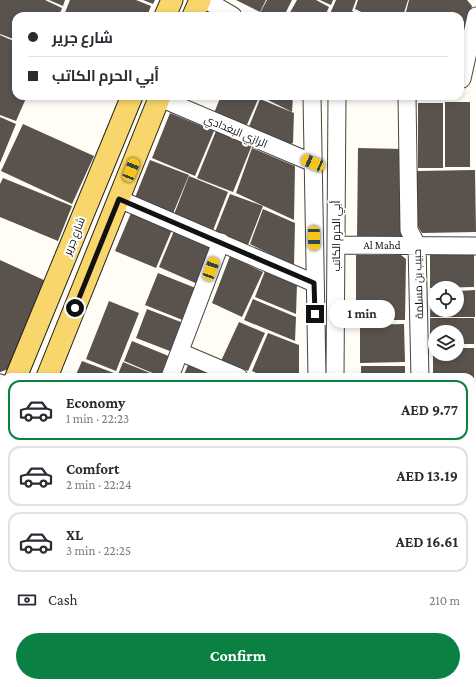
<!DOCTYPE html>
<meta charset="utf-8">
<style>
:root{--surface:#fff;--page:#f2f2f3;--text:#2b2b33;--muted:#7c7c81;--line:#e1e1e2;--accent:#0b8043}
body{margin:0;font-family:"Crimson Pro",Cairo,serif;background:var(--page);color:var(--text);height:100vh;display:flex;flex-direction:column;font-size:15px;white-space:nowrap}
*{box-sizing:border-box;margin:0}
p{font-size:13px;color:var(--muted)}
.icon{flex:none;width:22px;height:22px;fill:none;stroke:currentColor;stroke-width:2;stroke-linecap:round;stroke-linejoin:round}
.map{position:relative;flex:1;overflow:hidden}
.sheet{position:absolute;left:0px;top:373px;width:476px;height:314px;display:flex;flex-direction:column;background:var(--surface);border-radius:12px 12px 0 0;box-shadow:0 2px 6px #0003}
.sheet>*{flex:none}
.top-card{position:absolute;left:12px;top:12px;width:452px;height:88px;border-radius:12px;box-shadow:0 2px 6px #0003;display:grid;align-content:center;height:88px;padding:0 16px;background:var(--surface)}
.buttons{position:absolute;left:428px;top:281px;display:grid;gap:8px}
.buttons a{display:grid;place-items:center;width:36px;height:36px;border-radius:50%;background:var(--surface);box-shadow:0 2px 6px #0003;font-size:20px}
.end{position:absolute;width:18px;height:18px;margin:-9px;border:5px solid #111;background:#fff;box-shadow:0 0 0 2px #fff}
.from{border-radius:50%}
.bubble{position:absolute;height:28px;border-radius:14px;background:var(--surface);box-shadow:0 2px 6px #0003;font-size:13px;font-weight:700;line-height:28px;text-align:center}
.car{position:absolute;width:12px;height:24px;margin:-12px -6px;border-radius:5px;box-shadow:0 0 3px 1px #0007;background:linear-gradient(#f5c518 24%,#345 0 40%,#f5c518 0 76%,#345 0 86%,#f5c518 0)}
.top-card b{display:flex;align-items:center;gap:14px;height:38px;font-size:15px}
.top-card b+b{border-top:1px solid var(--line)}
.top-card i{width:10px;height:10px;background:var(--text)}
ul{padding:7px 0 0;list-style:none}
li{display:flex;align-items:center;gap:12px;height:60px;margin:0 8px 6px;padding:0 8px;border:2px solid var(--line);border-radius:12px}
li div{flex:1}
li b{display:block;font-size:15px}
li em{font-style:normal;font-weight:700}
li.current{border-color:var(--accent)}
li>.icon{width:36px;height:36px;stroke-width:1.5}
.pay{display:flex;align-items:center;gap:10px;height:44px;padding:0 16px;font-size:15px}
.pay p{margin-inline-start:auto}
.button{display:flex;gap:8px;margin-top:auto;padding:8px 16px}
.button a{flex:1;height:46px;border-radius:24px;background:var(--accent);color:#fff;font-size:16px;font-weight:700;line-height:46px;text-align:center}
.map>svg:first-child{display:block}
</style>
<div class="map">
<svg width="476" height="687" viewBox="0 0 476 687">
<rect width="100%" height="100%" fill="#fffdf5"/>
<!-- building -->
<path fill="#5a524d" d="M0 0H45L62 8 59 16H16V40L0 34Z
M49 0H65L63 6Z
M70 0H136L151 6 147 16H66L64 15Z
M143 0H155L153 4Z
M236 0H266L260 12Z
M267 0H292L284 16H266L260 13Z
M297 0H316L329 7 325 16H288Z
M320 0H333L331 5Z
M336 0H356L352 11 356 13V16H329Z
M358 0H408L403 16H370L355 9Z
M409 0H467L472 6 466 32H460V16H405Z
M460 34H465L460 54Z
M0 35 16 42V96H27L16 121 0 115Z
M221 96 259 97 246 127 214 113Z
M260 96H293L292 112Z
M260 99 294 113 293 143 285 146 248 129Z
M445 102H470V167H445Z
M418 103H443V168H418Z
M170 113 214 131 195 176 152 158Z
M0 117 16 124 0 163Z
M23 124 94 156 72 204 1 171Z
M216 131 252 145 233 192 197 178Z
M252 148 295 166 294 220 236 193Z
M358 148 403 149 402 238 357 237Z
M150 160 189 175 172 216 134 200Z
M475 170 476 232 422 233 417 225V171Z
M189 176 228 192 212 233 173 217Z
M3 178 72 206 58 241 0 217V184Z
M230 194 263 206 248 245 215 232Z
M263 209 295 223 294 266 250 244Z
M131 213 172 230 156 268 115 251Z
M174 231 215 249 200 285 159 267Z
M437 250H474V287L430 288V254Z
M356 255H401L406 259 405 320H356Z
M230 256 263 272 242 317 212 303Z
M0 260 46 281 9 369 0 372Z
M265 271 297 284 296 314 255 297Z
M158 273 198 289 185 321 145 305Z
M475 290V317H430L431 291H435V310H457V291Z
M253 299 296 317 295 341 244 320Z
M109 301 139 313 116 371 86 359Z
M147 309 186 324 175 353 136 338Z
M430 318H474V344H457V332H435V344H430Z
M239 322 265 333 248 371 221 361Z
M404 324 405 362 360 363V325Z
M268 333 299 345V377H265L252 371Z
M132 341 171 357 162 377 124 361Z
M433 348H435V354H457V348H474V400H472V377H433Z
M82 361 114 373 112 377H75Z
M123 362 160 377H117Z
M188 365 218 377H183Z
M361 366H405V377H361Z
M472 406H474V429H472Z
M476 445V501H472V446Z
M472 502H476V557H472Z
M4 550V587L0 586V560Z
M472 572H476V637L472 638Z
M0 587 4 589V624L0 622Z
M0 626 4 628V645L0 655Z
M472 641H476V673H472Z
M4 658V672L0 671Z
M476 675V687H436V683H472V676Z
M68 683H92L91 687H82Z
M94 683H132L131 687H93Z
M135 683H165V687H134Z
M167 683H200L201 687H167Z
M218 683H262V687H218Z
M264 683H299V687H265Z
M363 683H410V687H363Z"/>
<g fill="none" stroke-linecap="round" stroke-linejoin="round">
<defs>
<path id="minor" d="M206 0 233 16
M462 79 476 16
M312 96 317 377
M407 96 409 230 417 245 420 377
M160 98 313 163
M119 199 314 283
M336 245 476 246
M180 352 239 377
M170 377 221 242
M335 377 337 96
M0 383 4 385
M472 433H476
M472 564 476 565
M0 677 4 678
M24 683 40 687
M207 683V687
M423 683V687
M316 687V683
M331 687V683"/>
<path id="major" d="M165 16 172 0
M193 16 200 0
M16 377 132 96
M47 377 160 96
M0 417 4 407
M0 503 4 493"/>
</defs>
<!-- minor casing -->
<use href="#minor" stroke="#444" stroke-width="19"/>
<!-- major casing -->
<use href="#major" stroke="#222" stroke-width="23"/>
<!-- minor -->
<use href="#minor" stroke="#fff" stroke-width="17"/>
<!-- major -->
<use href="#major" stroke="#f9d66b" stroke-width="21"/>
</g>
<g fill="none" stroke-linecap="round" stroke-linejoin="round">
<!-- route -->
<path stroke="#111" stroke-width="5" d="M75 308 119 199 314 283 315 314"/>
</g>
<g text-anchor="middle" stroke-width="4" stroke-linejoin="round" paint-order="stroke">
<!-- street labels -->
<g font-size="11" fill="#111" stroke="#fff">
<text transform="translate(236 131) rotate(23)" y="4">الرازي البغدادي</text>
<text transform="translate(74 236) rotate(-68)" y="4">شارع جرير</text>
<text transform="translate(336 236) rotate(-90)" y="4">أبي الحرم الكاتب</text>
<text x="382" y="249">Al Mahd</text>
<text transform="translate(418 284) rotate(-92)" y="4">حبيب بن مسلمة</text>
</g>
</g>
</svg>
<div class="buttons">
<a><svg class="icon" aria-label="locate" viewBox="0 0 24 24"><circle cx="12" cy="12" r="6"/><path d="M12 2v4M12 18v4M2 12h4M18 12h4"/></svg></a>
<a><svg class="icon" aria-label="layers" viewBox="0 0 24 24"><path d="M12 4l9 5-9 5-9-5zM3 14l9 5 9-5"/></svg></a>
</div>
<i class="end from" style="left:75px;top:308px"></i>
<i class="end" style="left:315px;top:314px"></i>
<div class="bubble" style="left:329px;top:300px;width:66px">1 min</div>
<i class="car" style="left:313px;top:163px;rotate:293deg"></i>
<i class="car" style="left:131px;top:170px;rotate:22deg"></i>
<i class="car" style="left:314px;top:238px;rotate:179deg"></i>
<i class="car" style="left:211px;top:269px;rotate:20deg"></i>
<div class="top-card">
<b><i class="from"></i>شارع جرير</b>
<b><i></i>أبي الحرم الكاتب</b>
</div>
<section class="sheet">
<ul>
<li class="current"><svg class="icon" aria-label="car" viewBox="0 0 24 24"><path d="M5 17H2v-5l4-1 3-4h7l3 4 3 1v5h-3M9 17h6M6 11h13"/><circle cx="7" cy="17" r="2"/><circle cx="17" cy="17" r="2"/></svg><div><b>Economy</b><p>1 min · 22:23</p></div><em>AED 9.77</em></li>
<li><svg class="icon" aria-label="car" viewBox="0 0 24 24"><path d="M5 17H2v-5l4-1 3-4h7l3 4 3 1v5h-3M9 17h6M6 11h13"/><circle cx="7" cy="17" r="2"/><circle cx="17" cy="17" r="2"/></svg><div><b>Comfort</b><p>2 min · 22:24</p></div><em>AED 13.19</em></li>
<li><svg class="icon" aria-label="car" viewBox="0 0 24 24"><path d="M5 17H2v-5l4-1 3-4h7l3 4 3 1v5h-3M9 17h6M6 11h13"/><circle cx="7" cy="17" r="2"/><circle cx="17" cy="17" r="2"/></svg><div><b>XL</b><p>3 min · 22:25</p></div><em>AED 16.61</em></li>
</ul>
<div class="pay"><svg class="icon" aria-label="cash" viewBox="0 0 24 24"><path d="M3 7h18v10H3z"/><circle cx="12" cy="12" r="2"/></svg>Cash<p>210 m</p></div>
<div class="button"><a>Confirm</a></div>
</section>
</div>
